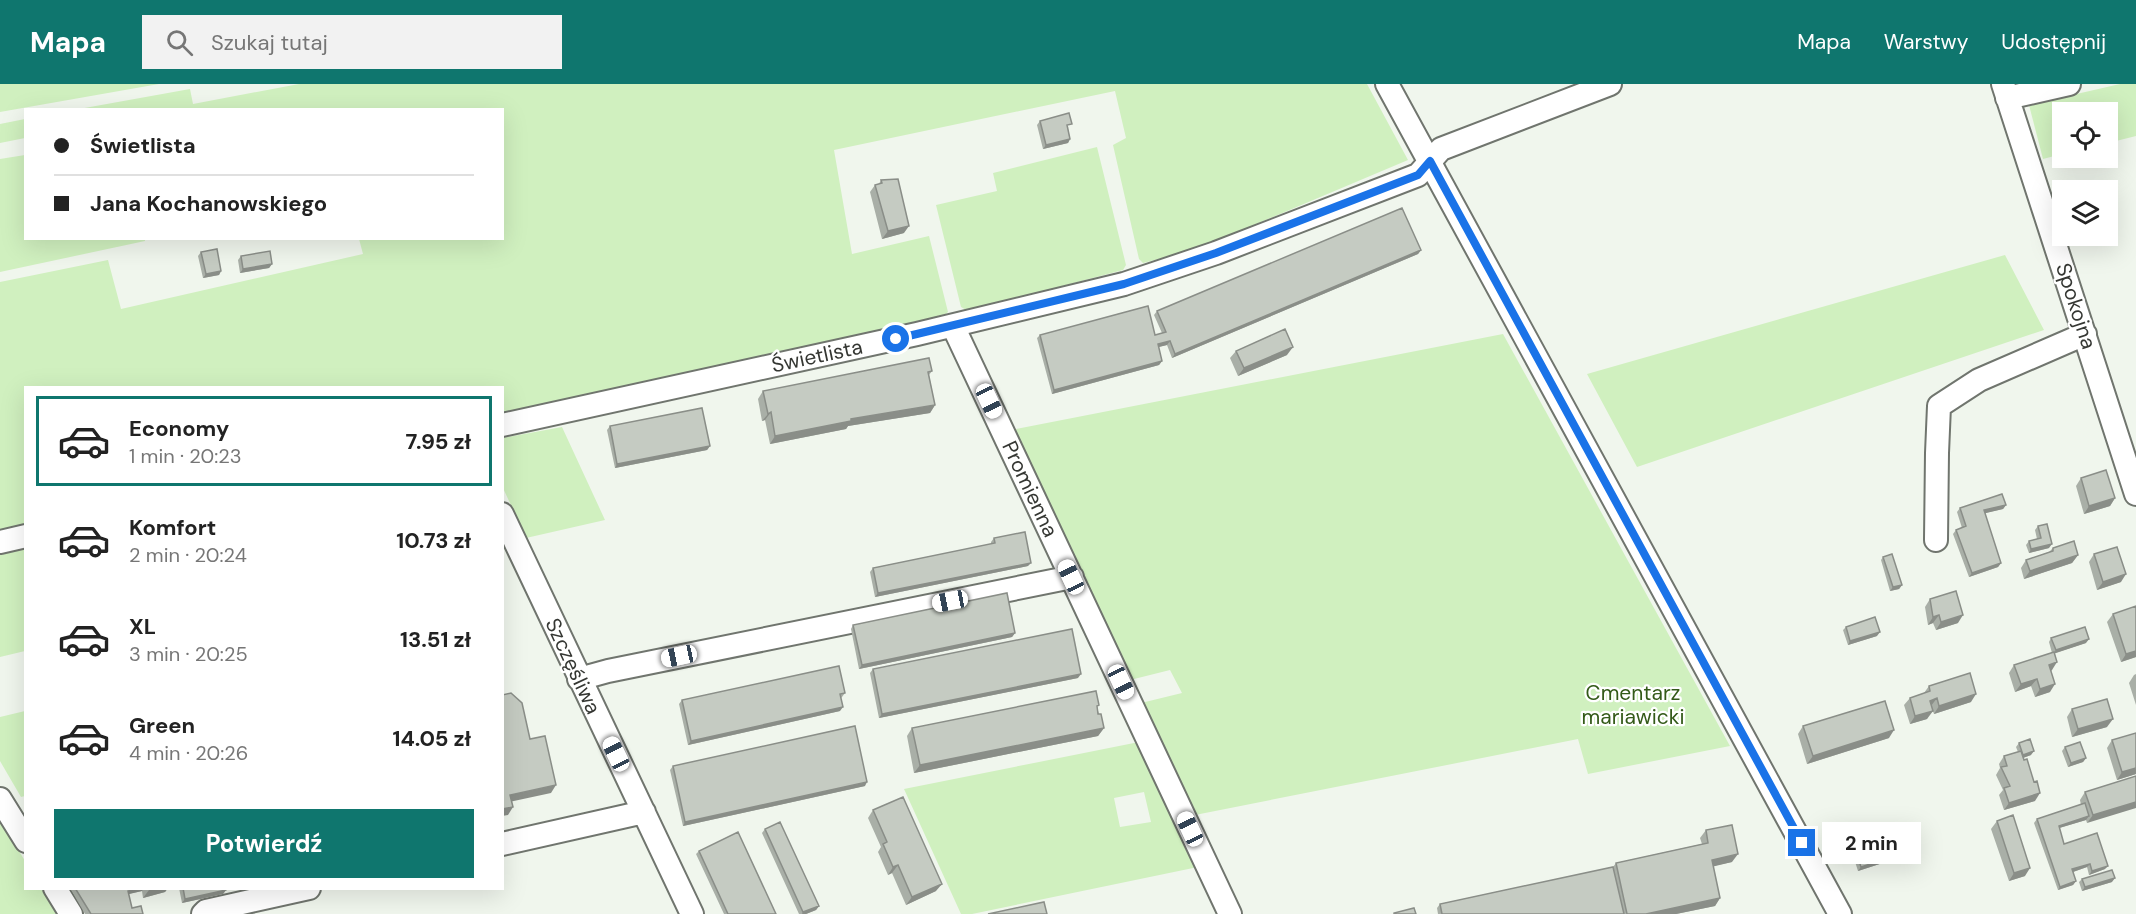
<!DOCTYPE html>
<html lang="pl">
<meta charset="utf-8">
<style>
:root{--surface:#fff;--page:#f2f2f2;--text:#222;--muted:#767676;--line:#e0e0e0;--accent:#0f766e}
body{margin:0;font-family:"DM Sans",sans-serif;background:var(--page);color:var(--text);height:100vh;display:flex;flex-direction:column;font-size:22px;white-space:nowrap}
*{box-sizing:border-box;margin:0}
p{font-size:20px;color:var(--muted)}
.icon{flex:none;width:33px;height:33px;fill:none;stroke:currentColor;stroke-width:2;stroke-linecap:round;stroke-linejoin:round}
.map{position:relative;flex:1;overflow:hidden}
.details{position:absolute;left:24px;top:302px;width:480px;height:504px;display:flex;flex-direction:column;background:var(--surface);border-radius:0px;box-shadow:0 6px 24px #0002}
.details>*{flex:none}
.banner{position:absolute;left:24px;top:24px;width:480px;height:132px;border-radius:0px;box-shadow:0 6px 24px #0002;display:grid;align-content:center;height:132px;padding:0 30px;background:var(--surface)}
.tools{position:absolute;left:2052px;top:18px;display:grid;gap:12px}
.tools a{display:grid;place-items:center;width:66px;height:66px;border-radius:0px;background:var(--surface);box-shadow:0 6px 24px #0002;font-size:30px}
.end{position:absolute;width:27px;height:27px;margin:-14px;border:8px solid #1a73e8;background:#fff;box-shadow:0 0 0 3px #fff}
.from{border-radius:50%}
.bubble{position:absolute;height:42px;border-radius:0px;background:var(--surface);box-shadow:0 6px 24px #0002;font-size:20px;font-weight:700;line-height:42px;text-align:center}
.car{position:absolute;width:18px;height:36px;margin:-18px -9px;border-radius:8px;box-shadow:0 0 4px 2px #0007;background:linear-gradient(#fff 24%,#345 0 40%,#fff 0 76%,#345 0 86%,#fff 0)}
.banner b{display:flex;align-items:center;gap:21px;height:57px;font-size:22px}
.banner b+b{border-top:2px solid var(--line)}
.banner i{width:15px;height:15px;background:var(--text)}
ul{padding:10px 0 0;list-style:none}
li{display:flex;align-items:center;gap:18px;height:90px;margin:0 12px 9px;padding:0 18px;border:3px solid transparent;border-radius:0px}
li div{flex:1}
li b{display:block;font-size:22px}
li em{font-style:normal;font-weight:700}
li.active{border-color:var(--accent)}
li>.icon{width:54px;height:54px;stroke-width:1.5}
.primary-button{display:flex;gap:12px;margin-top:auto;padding:12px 30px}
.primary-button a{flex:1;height:69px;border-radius:0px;background:var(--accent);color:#fff;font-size:24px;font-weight:700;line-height:69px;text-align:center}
header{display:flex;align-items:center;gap:36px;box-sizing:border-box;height:84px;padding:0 30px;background:var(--accent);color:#fff}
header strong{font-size:28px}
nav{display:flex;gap:33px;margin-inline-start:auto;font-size:21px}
.search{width:420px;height:54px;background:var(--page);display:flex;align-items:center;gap:15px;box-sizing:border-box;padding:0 21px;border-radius:0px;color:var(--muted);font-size:22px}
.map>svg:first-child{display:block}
</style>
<header>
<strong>Mapa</strong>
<div class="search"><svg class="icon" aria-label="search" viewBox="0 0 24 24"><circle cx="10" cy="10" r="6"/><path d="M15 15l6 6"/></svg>Szukaj tutaj</div>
<nav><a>Mapa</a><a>Warstwy</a><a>Udostępnij</a></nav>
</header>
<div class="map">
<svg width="2136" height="830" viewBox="0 0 2136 830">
<rect width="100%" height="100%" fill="#f0f6ed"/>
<!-- green -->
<path fill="#d0f0bf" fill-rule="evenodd" d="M0 0H159L0 28Z
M299 0H1367L1408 76 1197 165 1143 179 1139 175 1113 61 1126 54 1115 7 834 66 852 170 929 152 948 228 942 233 503 335 502 303H26L25 441 0 447V198L108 176 121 225 363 170 359 155 502 154V26L79 25 190 5 193 20Z
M2120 0H2136V52L2108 59V28H2062V70L2043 75 2029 21Z
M25 35V54L0 59V40Z
M1097 63 1126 181 1123 186 968 227 961 223 936 121 997 107 993 89Z
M25 71 26 154H145V157L0 188V75Z
M2005 171 2044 246 1637 383 1587 290Z
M1503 250 1730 662 1588 690 1578 655 1195 731 1141 619 1182 609 1170 586 1130 596 1011 346Z
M562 343 605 436 526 454 503 404 502 354Z
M25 460V567L0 573V466Z
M25 627V712L21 713 0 677V633Z
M1139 658 1198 783 972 830H961L904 705ZM1144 708 1151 738 1120 743 1114 714Z
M0 735 25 777 26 804H42L57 830H0Z"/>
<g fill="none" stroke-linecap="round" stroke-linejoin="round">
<defs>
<path id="minor" d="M1387 0 1840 830
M2003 0 2136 410
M2007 14 2069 0
M953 242 1230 830
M502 341 917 250 1124 200 1216 169 1418 91 1441 65 1610 0
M502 430 692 830
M1936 456 1937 369 1939 322 1979 296 2085 250
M0 458 26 452
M579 595 608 587 1072 493
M0 715 26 757
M502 760 644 728
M55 804 71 830
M203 830 206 827 309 804"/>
</defs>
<!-- minor casing -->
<use href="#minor" stroke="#70756e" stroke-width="26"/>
<!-- minor -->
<use href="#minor" stroke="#fff" stroke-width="22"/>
</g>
<!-- wall -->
<path fill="#a9afa7" d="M1040 37 1069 44H1068L1070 55 1068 59 1043 65 1037 41Z
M881 96 904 149 882 155 870 108 875 101 879 100Z
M1421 166 1418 170 1172 274 1167 261 1158 263 1162 277 1159 281 1052 310 1037 254 1040 251H1155L1162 249 1154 231 1157 227Z
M201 168 221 187 219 191 203 194 198 172Z
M241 172 272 180 269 184 240 189 238 176Z
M1236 267 1287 271 1238 292 1230 274Z
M932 287 929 291 935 321 930 329 848 342 846 345 770 360 765 336 762 337 758 315 763 307Z
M610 342 710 362 707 366 615 384 607 346Z
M2081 394 2115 414 2110 422 2084 430 2076 402Z
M2006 421 2003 425 1985 429 2001 479 1998 483 1969 493 1953 450 1956 446 1962 444 1957 428 1960 424Z
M2038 442 2049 464 2029 469 2026 461 2029 457 2037 455 2035 446Z
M994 454 1028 482 875 513 870 488 873 484 991 460V458Z
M2053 464 2078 471 2072 479 2024 495 2021 484 2026 476 2049 468Z
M2094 470 2121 498 2097 506 2089 478Z
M1883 473 1902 501 1899 505 1890 507 1881 476Z
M1930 515 1958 539 1936 546 1933 539 1928 541 1925 523Z
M2113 530 2136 573 2121 578 2107 538Z
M853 541 1015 549 1012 553 859 585 851 545Z
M1846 543 1877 552 1848 561 1843 546Z
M2051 554 2086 559 2055 569 2052 586 2051 587 2050 608 2035 613 2031 602 2015 608 2009 589 2014 581 2052 569 2049 558Z
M873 585 1078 594 879 634 870 589Z
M2136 590V621L2129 599 2134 591Z
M1929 602 1971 618 1934 630 1931 622 1927 635 1910 640 1904 621 1910 614 1924 609Z
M845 609 842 613 841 614 840 627 688 661 679 620 682 616Z
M1097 624 1104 644 1098 652 914 689 907 652 912 644Z
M2072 625 2107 643 2072 653 2067 633Z
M1803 642 1889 654 1807 680 1798 650Z
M2112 656 2136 690 2117 696 2107 664Z
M2019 659 2031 671 2023 674 2035 717 2004 726 1999 711 2003 706 1996 691 2000 684 1999 680 2004 672 2018 668 2016 663Z
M2065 663 2086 674 2083 678 2068 683 2062 667Z
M673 682 865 702 683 742 670 686Z
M2136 692 2087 739 2086 736 2059 744 2064 760 2105 785 2089 791 2087 783 2073 788 2076 797 2073 801 2058 806 2034 739 2037 735 2081 721 2080 716 2085 708Z
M873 726 936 807 906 821 892 789 888 791 878 768 881 763 868 734Z
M1997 737 2025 792 2009 797 1991 745Z
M765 745 819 822 816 826 806 830H799L762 749Z
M1706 746 1732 778 1713 782 1720 814 1715 822 1676 830H1438L1437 824 1440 820 1613 783 1616 779 1702 760 1700 754Z
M1852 755 1898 774 1858 787 1849 759Z
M699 767 776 830H724L696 770Z
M2082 795 2112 798 2082 807 2079 798Z
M70 804H168L165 808 143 814 142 807 128 810 132 824 143 830H85Z
M179 804H226V806L223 810 182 819Z"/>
<!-- shaded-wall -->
<path fill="#8a8e88" d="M1070 55 1068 59 1043 65 1046 61Z
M909 142 904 149 882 155 888 147Z
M1421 166 1418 170 1172 274 1175 270Z
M272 180 269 184 240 189 243 185Z
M221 187 219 191 203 194 206 190Z
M1170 257 1167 261 1155 264 1158 260Z
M1293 263 1287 271 1238 292 1244 284Z
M1162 277 1159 281 1052 310 1054 306Z
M935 321 930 329 848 342 846 345 770 360 775 352 851 335Z
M771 328 765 336 762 337 768 330Z
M710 362 707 366 615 384 617 380Z
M2115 414 2110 422 2084 430 2089 422Z
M2006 421 2003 425 1982 430 1984 426Z
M2052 460 2049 464 2029 469 2031 465Z
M2078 471 2072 479 2024 495 2030 487Z
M1031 479 1028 482 875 513 878 509Z
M2001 479 1998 483 1969 493 1972 489Z
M2126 490 2121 498 2097 506 2103 498Z
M1902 501 1899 505 1890 507 1893 503Z
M1939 531 1933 539 1928 541 1933 533Z
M1963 531 1958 539 1936 546 1941 538Z
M1880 548 1877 552 1848 561 1850 557Z
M1015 549 1012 553 859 585 862 581Z
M2089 555 2086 559 2053 570 2056 566Z
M2136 567V573L2121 578 2126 570Z
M2057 578 2052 586 2044 589 2049 581Z
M1081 590 1078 594 879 634 882 630Z
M2037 595 2031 602 2015 608 2021 600Z
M2055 600 2050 608 2035 613 2040 605Z
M1976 610 1971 618 1934 630 1939 622Z
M1937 614 1931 622 1930 617Z
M843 623 840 627 688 661 691 657Z
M1933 627 1927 635 1910 640 1915 632Z
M2113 635 2107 643 2072 653 2078 645Z
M1104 644 1098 652 914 689 920 681Z
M1894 646 1889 654 1807 680 1813 672Z
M2034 667 2031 671 2020 675 2023 671Z
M2086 674 2083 678 2068 683 2071 679Z
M2136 684V690L2117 696 2122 688Z
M867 698 865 702 683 742 685 738Z
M556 701 551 709 505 719 510 711Z
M2040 709 2035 717 2004 726 2009 719Z
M2136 718V724L2087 739 2093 731Z
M513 723 508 731 502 732V725Z
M2089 732 2086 736 2056 745 2059 742Z
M1738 770 1732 778 1707 784 1712 776Z
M1901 770 1898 774 1858 787 1861 783Z
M2090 780 2087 783 2070 789 2072 785Z
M898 781 892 789 888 791 893 783Z
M2108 782 2105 785 2089 791 2092 787Z
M2030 784 2025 792 2009 797 2014 789Z
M2115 794 2112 798 2082 807 2085 803Z
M2076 797 2073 801 2058 806 2060 803Z
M942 800 936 807 906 821 912 813Z
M141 804H144L142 807 125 811 128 807Z
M157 804H168L165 808 143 814 149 806Z
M226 806 223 810 182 819 185 815Z
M1720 814 1715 822 1676 830H1646Z
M819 822 816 826 806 830H802L803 828Z"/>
<!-- building -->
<path fill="#c5cbc2" stroke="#8a8e88" stroke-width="1.5" d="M1069 29 1072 40 1067 41 1070 55 1046 61 1040 37Z
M898 95 909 142 888 147 875 101 882 99 881 96Z
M1402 124 1421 166 1175 270 1170 257 1158 260 1162 277 1054 306 1040 251 1148 222 1155 251 1166 248 1157 227Z
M217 165 221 187 206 190 201 168Z
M270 167 272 180 243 185 241 172Z
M1285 245 1293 263 1244 284 1236 267Z
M929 274 932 287 928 288 935 321 851 335V337L775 352 771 328 768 330 763 307Z
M702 324 710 362 617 380 610 342Z
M2106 386 2115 414 2089 422 2081 394Z
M2002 410 2006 421 1984 426 2001 479 1972 489 1956 446 1966 442 1960 424Z
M2047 440 2052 460 2031 465 2029 457 2041 454 2038 442Z
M1025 448 1031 479 878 509 873 484 995 459 994 454Z
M2074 457 2078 471 2030 487 2026 476 2053 467V464Z
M2117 463 2126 490 2103 498 2094 470Z
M1892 470 1902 501 1893 503 1883 473Z
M1956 507 1963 531 1941 538 1939 531 1933 533 1930 515Z
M1007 509 1015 549 862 581 853 541Z
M2136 522V567L2126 570 2113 530Z
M1875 533 1880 548 1850 557 1846 543Z
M2085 543 2089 555 2056 566 2051 554Z
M1072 545 1081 590 882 630 873 585Z
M2054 568 2057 578 2049 581 2055 600 2040 605 2037 595 2021 600 2014 581Z
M839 582 845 609 840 610 843 623 691 657 682 616Z
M1970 589 1976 610 1939 622 1937 614 1930 617 1933 627 1915 632 1910 614 1930 607 1929 602Z
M1096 607 1099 621 1097 622 1098 630H1101L1104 644 920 681 912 644Z
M511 609 522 619 530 655 545 652 556 701 510 711 513 723 502 725V611Z
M2107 615 2113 635 2078 645 2072 625Z
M1885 617 1894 646 1813 672 1803 642Z
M855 642 867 698 685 738 673 682Z
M2136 649V684L2122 688 2112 656Z
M2030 655 2034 667 2023 671 2019 659Z
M2080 658 2086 674 2071 679 2065 663Z
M2021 667 2024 676 2027 675 2034 698 2037 697 2040 709 2009 719 2004 704 2010 702 2001 683 2007 682 2004 672Z
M2136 692V718L2093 731 2085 708Z
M903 713 942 800 912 813 898 781 893 783 883 760 887 758 873 726Z
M2085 719 2089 732 2059 742 2064 760 2097 749 2108 782 2092 787 2090 780 2072 785 2076 797 2060 803 2037 735Z
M2013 731 2030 784 2014 789 1997 737Z
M780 738 819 822 803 828 765 745Z
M1732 741 1738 770 1712 776 1720 814 1646 830H1627L1616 779 1708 759 1706 746Z
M1892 743 1901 770 1861 783 1852 755Z
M738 748 776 830H728L699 767Z
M1613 783 1624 830H1442L1440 820Z
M2112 786 2115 794 2085 803 2082 795Z
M75 804H141L128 807 132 824 141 822 143 830H91Z
M183 804H226V806L185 815Z
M1044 818 1047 830H988Z
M1414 824 1416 830H1394V829Z"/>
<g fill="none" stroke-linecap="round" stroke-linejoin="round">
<!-- route -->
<path stroke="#1a73e8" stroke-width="8" d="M896 255 1124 200 1216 169 1418 91 1430 77 1802 759"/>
</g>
<g text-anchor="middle" stroke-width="4.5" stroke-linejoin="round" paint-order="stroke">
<!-- street labels -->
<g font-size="21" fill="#353733" stroke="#fff">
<text transform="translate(2076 222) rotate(72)" y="7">Spokojna</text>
<text transform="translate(817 272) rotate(-12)" y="7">Świetlista</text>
<text transform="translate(1030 405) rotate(65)" y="7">Promienna</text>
<text transform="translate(573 582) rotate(65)" y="7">Szczęśliwa</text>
</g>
<!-- park labels -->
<g font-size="21" fill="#335a18" stroke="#fff">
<text x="1633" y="616">Cmentarz<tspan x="1633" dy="24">mariawicki</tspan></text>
</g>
</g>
</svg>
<div class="tools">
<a><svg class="icon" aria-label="locate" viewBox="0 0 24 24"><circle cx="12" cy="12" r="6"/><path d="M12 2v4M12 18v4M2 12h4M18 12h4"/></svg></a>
<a><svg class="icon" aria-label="layers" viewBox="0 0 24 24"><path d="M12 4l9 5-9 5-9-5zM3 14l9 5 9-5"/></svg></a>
</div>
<i class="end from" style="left:896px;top:255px"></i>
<i class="end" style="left:1802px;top:759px"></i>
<div class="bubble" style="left:1822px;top:738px;width:99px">2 min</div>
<i class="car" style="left:989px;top:317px;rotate:155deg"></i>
<i class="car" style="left:1071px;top:493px;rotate:335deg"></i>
<i class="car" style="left:950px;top:517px;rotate:259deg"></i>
<i class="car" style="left:679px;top:572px;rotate:258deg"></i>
<i class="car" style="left:1121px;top:598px;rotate:155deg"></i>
<i class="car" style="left:616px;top:670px;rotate:334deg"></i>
<i class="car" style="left:1190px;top:745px;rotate:335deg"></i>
<div class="banner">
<b><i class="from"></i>Świetlista</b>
<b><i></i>Jana Kochanowskiego</b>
</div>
<section class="details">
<ul>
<li class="active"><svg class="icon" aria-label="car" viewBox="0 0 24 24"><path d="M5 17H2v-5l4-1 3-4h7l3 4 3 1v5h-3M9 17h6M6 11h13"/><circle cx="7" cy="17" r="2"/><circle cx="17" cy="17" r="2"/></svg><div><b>Economy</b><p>1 min · 20:23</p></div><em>7.95 zł</em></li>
<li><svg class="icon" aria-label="car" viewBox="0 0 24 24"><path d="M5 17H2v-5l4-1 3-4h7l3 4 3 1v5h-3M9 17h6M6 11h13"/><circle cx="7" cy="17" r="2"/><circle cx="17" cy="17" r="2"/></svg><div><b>Komfort</b><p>2 min · 20:24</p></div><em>10.73 zł</em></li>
<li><svg class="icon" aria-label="car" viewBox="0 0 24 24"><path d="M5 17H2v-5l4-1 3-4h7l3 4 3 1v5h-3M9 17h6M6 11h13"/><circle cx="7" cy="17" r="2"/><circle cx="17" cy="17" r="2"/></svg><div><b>XL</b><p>3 min · 20:25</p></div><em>13.51 zł</em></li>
<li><svg class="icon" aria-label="car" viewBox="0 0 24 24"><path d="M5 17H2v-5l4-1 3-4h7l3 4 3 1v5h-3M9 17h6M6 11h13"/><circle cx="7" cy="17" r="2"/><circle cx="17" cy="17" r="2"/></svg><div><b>Green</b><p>4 min · 20:26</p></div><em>14.05 zł</em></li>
</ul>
<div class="primary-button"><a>Potwierdź</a></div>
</section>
</div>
